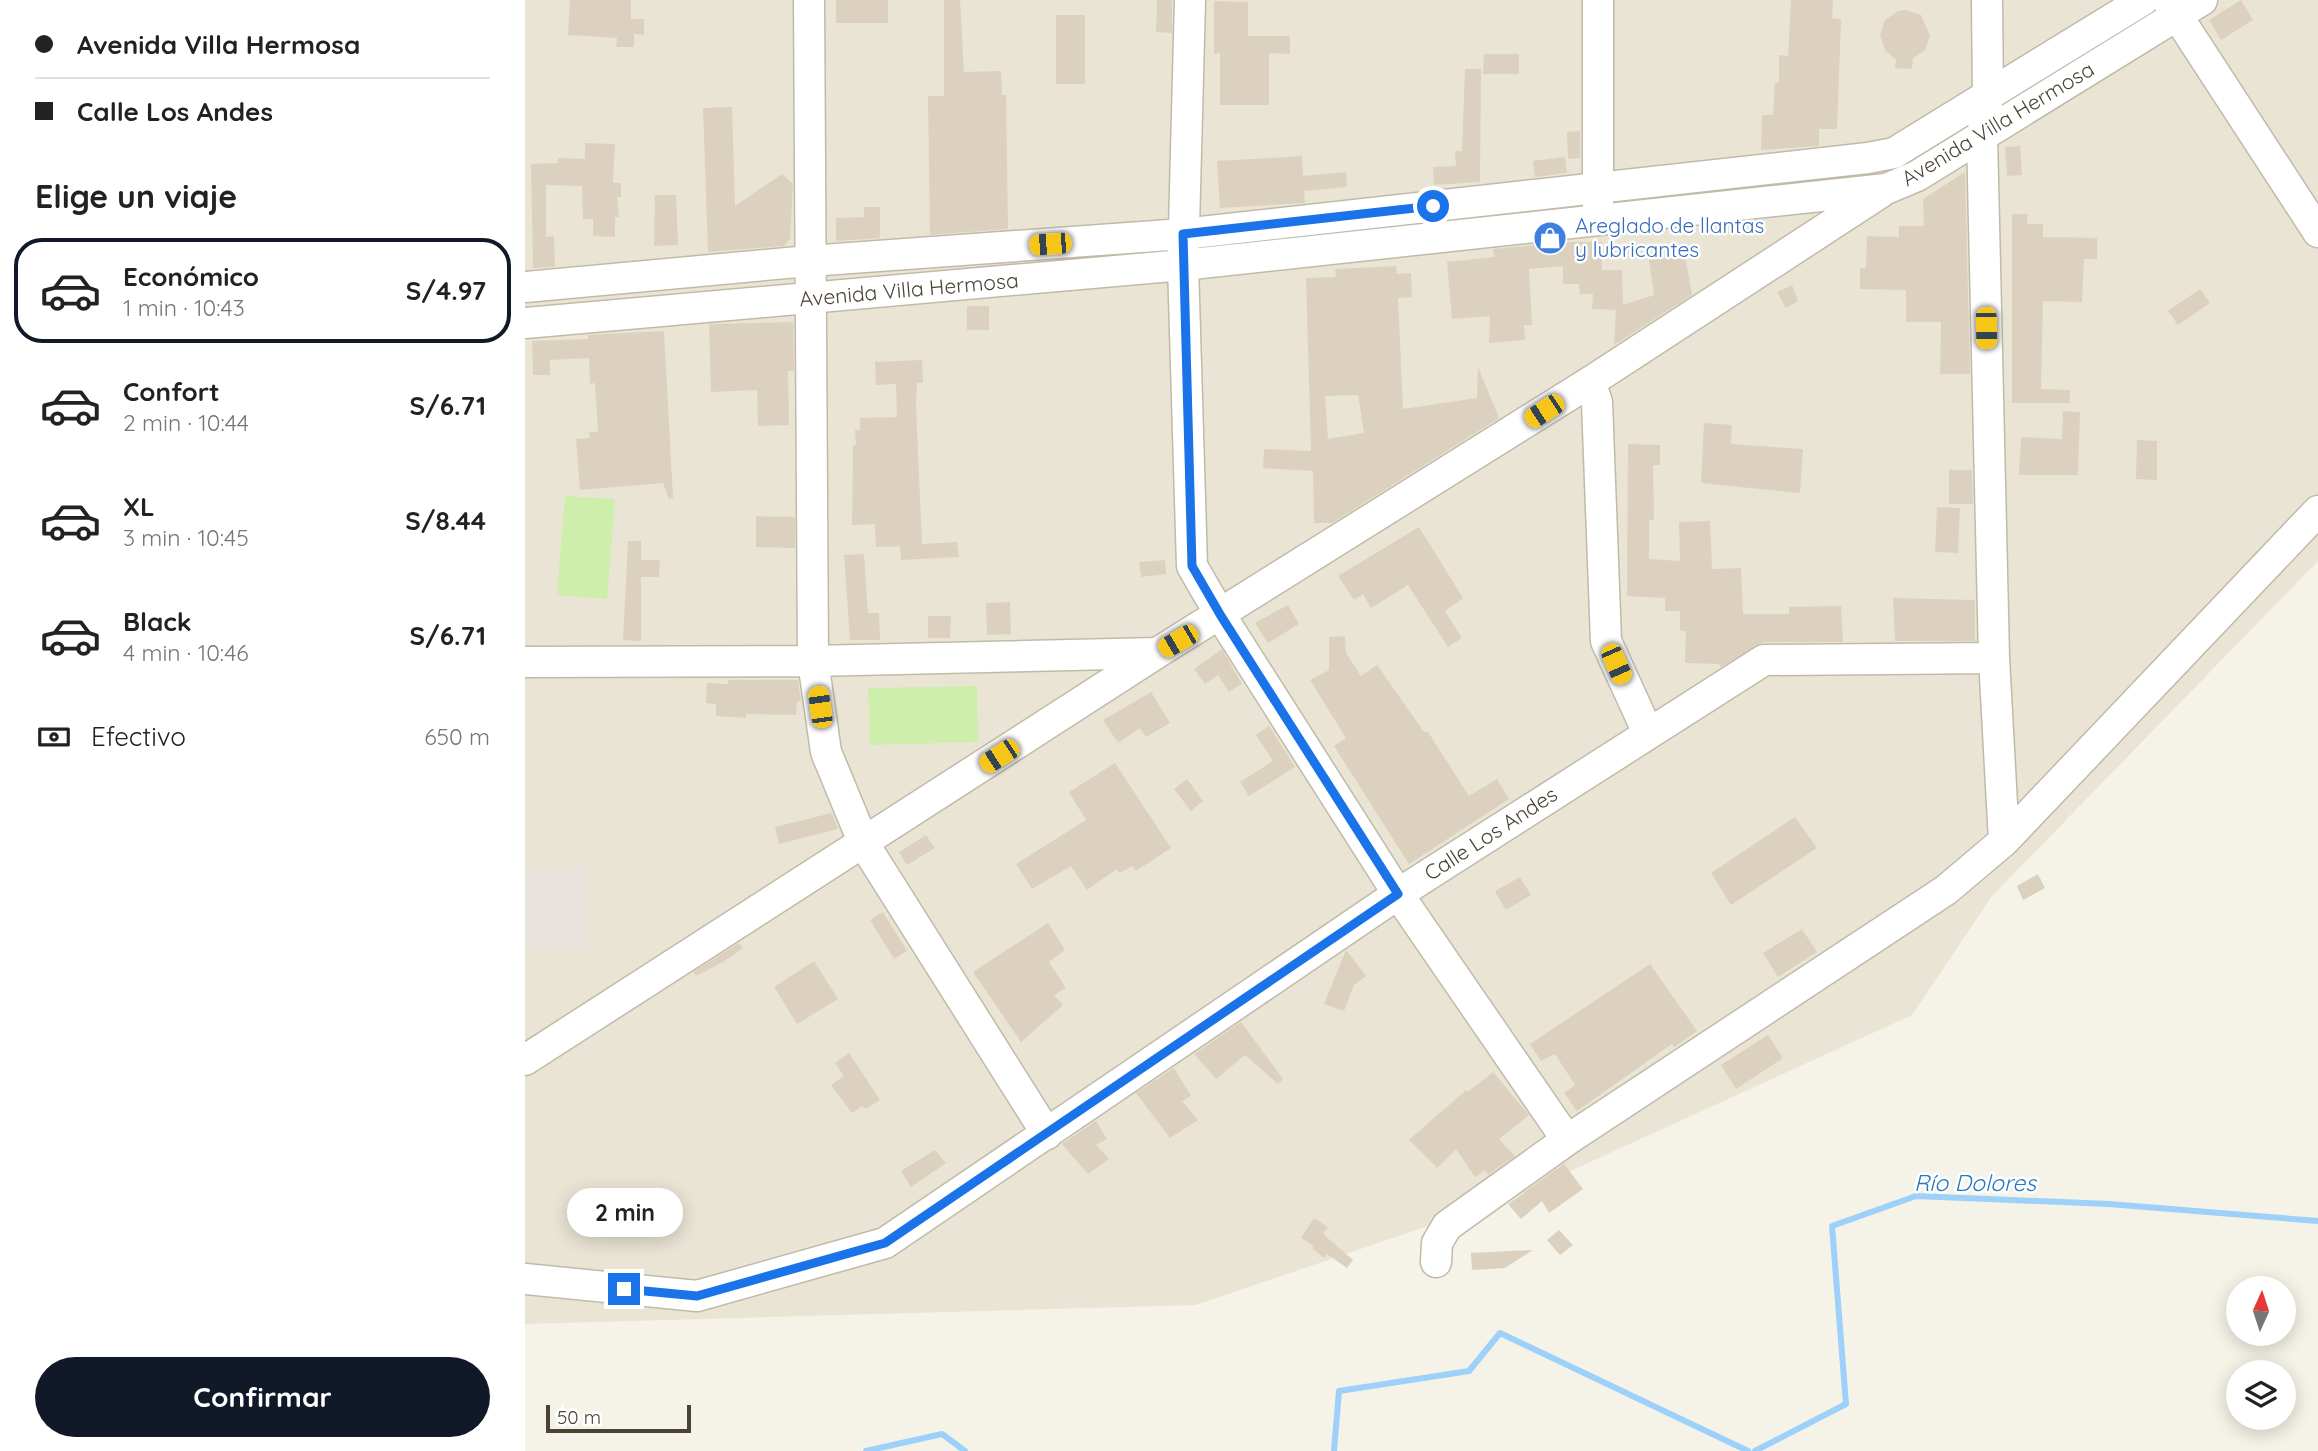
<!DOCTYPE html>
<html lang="es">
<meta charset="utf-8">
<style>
:root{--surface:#fff;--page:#f6f6f6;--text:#222;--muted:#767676;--line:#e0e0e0;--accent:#111827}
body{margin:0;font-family:Quicksand,sans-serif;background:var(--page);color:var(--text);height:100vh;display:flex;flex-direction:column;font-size:26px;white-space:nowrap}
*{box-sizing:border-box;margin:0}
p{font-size:23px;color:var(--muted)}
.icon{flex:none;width:38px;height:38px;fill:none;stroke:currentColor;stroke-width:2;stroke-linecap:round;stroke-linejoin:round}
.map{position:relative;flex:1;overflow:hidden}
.details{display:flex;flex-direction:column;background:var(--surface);width:525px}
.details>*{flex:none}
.top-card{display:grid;align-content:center;height:154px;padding:0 35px;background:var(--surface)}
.needle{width:46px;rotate:3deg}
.tools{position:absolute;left:1701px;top:1276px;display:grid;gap:14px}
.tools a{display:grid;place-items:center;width:70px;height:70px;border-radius:50%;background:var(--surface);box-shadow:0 4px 18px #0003;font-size:35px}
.scale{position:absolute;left:21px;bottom:18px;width:145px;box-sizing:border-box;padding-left:7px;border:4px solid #4a4235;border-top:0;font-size:19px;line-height:24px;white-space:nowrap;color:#4a4235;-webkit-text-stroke:5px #fff;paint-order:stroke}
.end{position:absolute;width:32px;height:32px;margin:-16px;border:9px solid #1a73e8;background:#fff;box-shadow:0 0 0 4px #fff}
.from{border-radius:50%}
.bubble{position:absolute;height:49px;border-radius:24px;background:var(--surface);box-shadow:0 4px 18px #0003;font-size:23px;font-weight:700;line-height:49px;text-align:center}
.car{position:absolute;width:21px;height:42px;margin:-21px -10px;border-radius:9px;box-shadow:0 0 5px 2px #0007;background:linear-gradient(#f5c518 24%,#345 0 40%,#f5c518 0 76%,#345 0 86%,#f5c518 0)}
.top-card b{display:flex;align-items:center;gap:24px;height:66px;font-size:26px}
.top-card b+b{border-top:2px solid var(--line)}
.top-card i{width:18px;height:18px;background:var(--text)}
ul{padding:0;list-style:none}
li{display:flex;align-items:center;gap:21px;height:105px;margin:0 14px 10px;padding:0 21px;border:4px solid transparent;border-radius:28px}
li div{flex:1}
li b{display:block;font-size:26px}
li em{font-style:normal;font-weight:700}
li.active{border-color:var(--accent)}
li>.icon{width:63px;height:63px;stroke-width:1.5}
h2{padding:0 35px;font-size:32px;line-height:84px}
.pay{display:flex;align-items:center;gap:18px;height:77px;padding:0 35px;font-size:26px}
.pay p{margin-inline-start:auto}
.button{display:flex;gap:14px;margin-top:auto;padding:14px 35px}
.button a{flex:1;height:80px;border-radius:42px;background:var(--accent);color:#fff;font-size:28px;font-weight:700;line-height:80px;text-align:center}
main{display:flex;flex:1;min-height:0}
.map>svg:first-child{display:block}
</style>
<main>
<section class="details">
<div class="top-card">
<b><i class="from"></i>Avenida Villa Hermosa</b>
<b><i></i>Calle Los Andes</b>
</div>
<h2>Elige un viaje</h2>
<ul>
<li class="active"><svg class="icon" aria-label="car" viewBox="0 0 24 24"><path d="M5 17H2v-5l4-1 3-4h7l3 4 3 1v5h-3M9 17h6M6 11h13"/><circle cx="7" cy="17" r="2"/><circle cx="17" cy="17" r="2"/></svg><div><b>Económico</b><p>1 min · 10:43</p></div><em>S/4.97</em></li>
<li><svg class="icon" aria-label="car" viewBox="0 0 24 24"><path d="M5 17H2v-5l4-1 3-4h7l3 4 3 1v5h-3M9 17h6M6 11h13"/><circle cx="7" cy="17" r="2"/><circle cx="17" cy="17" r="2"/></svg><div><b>Confort</b><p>2 min · 10:44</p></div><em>S/6.71</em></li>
<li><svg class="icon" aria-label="car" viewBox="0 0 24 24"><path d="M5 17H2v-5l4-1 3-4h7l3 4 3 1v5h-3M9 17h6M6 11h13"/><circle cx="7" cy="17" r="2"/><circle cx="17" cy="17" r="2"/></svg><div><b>XL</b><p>3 min · 10:45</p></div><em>S/8.44</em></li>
<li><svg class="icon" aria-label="car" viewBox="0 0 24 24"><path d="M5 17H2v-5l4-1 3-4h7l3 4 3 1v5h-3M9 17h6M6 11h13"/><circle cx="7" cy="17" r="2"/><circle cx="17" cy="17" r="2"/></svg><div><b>Black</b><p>4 min · 10:46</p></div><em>S/6.71</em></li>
</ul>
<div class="pay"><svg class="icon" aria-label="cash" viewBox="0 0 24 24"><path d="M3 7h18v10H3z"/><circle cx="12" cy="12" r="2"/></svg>Efectivo<p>650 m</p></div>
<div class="button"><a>Confirmar</a></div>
</section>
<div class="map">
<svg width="1793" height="1451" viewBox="0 0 1793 1451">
<rect width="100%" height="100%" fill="#f5f2e7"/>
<!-- residential -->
<path fill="#eae4d5" d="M0 0H1793V561L1467 896 1387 1015 991 1196 671 1305 0 1324Z"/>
<!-- industrial -->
<path fill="#e8e3dc" d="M62 867 63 948 0 949V868Z"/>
<!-- green -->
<path fill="#ceeeac" d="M40 496 90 499 82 599 32 595Z
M452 686 453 742 345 745 343 688Z"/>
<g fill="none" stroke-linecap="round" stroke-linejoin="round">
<!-- stream -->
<path stroke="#9dd1f9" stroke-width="6" d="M341 1451 417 1434 440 1451
M809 1451 814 1391 944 1371 975 1333 1223 1451
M1230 1451 1321 1404 1307 1226 1391 1196 1584 1204 1793 1221"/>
</g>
<!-- building -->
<path fill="#dcd1be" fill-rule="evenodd" d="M45 0H106V19H119V35L109 34V47H91L92 38 43 35Z
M311 0H363V23H311Z
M419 0H435L439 72 476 71 477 95H481L483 229 405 235 403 96H419Z
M632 0H647V33L631 32Z
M1266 0H1308L1307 18 1316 19 1312 129H1294V146L1236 150 1237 115H1248L1250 82 1254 83V55L1263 56Z
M1716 0 1728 20 1696 40 1684 20Z
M689 1 723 2V36H765V54L744 53V105H695V53L689 54Z
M1381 10 1396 15 1405 36 1400 50 1388 58 1387 69 1370 68 1371 60 1360 50 1355 35 1360 20 1373 11Z
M531 15H560V84H531Z
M959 54H994V74H958Z
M940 69H956L955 182 909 185 908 167 931 166 930 151H937Z
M207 107 210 206 257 174 268 184 265 239 259 246 183 252 178 108Z
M1055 131V158L1043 159 1042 132Z
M60 143 90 144 88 183H96V197H92L94 217H90V237L68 236V219H58L57 186 21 185V237L29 236 30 267 8 268 6 164 33 163V158L60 159Z
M1495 146 1497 175 1482 176 1480 147Z
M777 156 778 176 821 172 822 187 779 191 780 203 695 208 692 161Z
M1040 157 1042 173 1010 177 1008 161Z
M1440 172 1445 374H1415L1416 322H1381V290L1335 289V268H1341L1342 236 1374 237V226H1399L1398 199Z
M130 195H151L153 245 129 246Z
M339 207H355V238L311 241V218L339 217Z
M1487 214H1503L1502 224H1518V237L1572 238V259H1559L1557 302 1518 301 1516 389 1545 390V403H1487Z
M1044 242H1077V270H1097L1098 305 1129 295 1124 259 1160 255 1167 295 1089 345 1091 310 1067 309 1068 294H1055L1054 284H1038V266L1004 269 1007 325H999L1000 340 964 343 965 316 927 319 922 262 969 257 968 249Z
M871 266 872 274 886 273 887 297 873 298 878 409 952 398 953 367 974 418 807 523H789L788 471 738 468 739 449 786 451 781 278 811 277 810 269ZM833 395 839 433 803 439 800 396Z
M1267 285 1273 301 1261 308 1252 292Z
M1675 289 1685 303 1653 325 1643 311Z
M442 306H464V330H442Z
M268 322 269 371H263L264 425 233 426 232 390 186 392 184 324Z
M139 331 148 498 144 499 137 480V483L55 490 51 439 65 438 64 432H73L70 383 65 384 64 358 25 360V375H8L7 341 63 339V335Z
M397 360 398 383H392L391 406 397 544 432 542 434 557 376 560 375 546H380L351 547 350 524 327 525 328 445H331L330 430H335V418L372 417 371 384 351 385 350 362Z
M1538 411 1555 412 1553 475H1494L1496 437 1537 439Z
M1179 423 1207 425 1206 444 1278 449 1275 493 1176 483Z
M1612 440 1632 441V480L1611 479Z
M1103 444 1135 445V465H1128L1129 520H1124V559L1155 561 1154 522 1185 521 1187 569 1216 568 1218 614H1264V607L1316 606 1318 642H1239L1196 667 1194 664 1160 663 1161 631H1155V611H1140V598L1102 596Z
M1424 470H1447L1448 504H1424Z
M1412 507 1435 508 1433 553 1410 552Z
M231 516 270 517V548L231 547Z
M894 527 938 598 920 611 937 638 923 647 883 585 846 608 838 594 829 600 813 576Z
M103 541H116V560H135L134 577H116V641L98 640Z
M339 554 343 613H354L355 640H325L319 555Z
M640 560 641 574 616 577 614 562Z
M1368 598 1450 600V641H1370Z
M485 602 486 634 462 635 461 603Z
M763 605 774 624 743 643 730 623Z
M403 616H426L425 638H403Z
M820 636 821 653 836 676 852 665 899 732H903L944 796 972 779 984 799 884 864 809 746 821 738 785 680 804 670V637Z
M697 649 717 684 704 692 693 675 680 684 669 669Z
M203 680H273L276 702 272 701 271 715 221 714V718L191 716V704L181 703 182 683 203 684Z
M626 692 645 723 621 737 615 728 593 743 578 720Z
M744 726 770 767 724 796 715 782 748 761 731 735Z
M590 763 646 848 611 871 608 866 594 873 592 869 562 890 546 866 507 889 491 864 561 820 544 792Z
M662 779 678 801 666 811 649 789Z
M307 813 313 829 254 844 250 827Z
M1270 817 1292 848 1206 905 1186 873Z
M401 835 410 848 382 865 374 852Z
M1513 874 1520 888 1498 900 1492 886Z
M995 877 1006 895 981 910 970 891Z
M358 912 382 951 369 959 345 920Z
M523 923 540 950 524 962 541 988 529 995 538 1005 496 1042 448 972Z
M1277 929 1292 952 1253 977 1238 953Z
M214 943 218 948 198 962 171 976 168 972Z
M821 950 841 976 829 985 819 1011 799 1004Z
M289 961 313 999 272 1024 249 987Z
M1125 964 1172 1031 1149 1047 1147 1044 1052 1111 1039 1093 1050 1085 1030 1054 1016 1061 1005 1044Z
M716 1022 758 1079 753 1084 720 1055 691 1079 669 1054Z
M1243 1035 1258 1058 1211 1089 1196 1065Z
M324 1053 355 1100 341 1109 337 1106 327 1113 306 1085 319 1076 310 1063Z
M649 1068 666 1096 657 1101 673 1120 645 1138 611 1093Z
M968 1072 1004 1115 974 1139 990 1156 963 1175 960 1170 950 1177 931 1149 912 1168 884 1140 941 1090 943 1092Z
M571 1121 582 1139 571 1145 584 1159 563 1174 537 1144Z
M410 1150 421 1163 386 1187 376 1171Z
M1039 1164 1058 1189 1024 1213 1017 1201 996 1219 983 1204Z
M789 1218 803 1227 798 1234 828 1260 822 1268 802 1254 799 1258 787 1248 789 1246 776 1238Z
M1034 1230 1048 1245 1035 1255 1022 1240Z
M1008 1250 980 1268 947 1270 946 1253Z"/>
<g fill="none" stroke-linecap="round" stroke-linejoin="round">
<defs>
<path id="minor" d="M284 0 288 661 301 752 339 844 522 1134
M665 0 658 265 667 566 696 616 873 894 1042 1140
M1073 0V206
M1462 0 1463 97 1457 136 1469 658 1479 841
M1642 0 1793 232
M0 287 284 261 658 234 1343 158 1369 153 1618 0
M0 323 658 265 1361 189 1392 176 1677 0
M1065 382 1072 402 1081 641 1123 733
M0 662 288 661 632 653
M0 1060 632 653 1065 382 1355 193
M911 1262 912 1243 922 1226 1042 1140 1421 890 1479 841 1793 511
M0 1279 172 1296 360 1243 873 894 1239 660 1469 658"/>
</defs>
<!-- minor casing -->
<use href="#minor" stroke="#c2baa9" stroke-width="33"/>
<!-- minor -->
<use href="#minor" stroke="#fff" stroke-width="30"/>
</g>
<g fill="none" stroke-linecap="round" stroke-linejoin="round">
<!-- route -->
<path stroke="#1a73e8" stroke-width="9" d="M99 1289 172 1296 360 1243 873 894 696 616 667 566 658 234 908 206"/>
</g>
<!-- icons -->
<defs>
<symbol id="shop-disc" viewBox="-11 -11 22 22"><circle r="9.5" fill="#3f7fe0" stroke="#fff"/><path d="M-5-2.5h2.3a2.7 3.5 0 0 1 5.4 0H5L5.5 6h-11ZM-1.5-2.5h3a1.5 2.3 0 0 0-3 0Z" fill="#fff"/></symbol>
</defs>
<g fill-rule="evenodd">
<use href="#shop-disc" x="1006" y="219" width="38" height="38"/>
</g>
<g text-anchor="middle" stroke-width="5" stroke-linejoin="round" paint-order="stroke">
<!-- street labels -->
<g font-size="21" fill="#4a4235" stroke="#fff">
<text transform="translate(1473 124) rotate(-31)" y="7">Avenida Villa Hermosa</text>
<text transform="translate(384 290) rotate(-5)" y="7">Avenida Villa Hermosa</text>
<text transform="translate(966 834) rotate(-33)" y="7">Calle Los Andes</text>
</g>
<!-- shop labels -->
<g font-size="21" fill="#366cbe" stroke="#fff" text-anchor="start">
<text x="1050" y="233">Areglado de llantas<tspan x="1050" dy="24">y lubricantes</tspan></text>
</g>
<!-- water labels -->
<g font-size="23" font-style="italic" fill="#217ac3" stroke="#fff">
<text x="1450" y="1191">Río Dolores</text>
</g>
</g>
</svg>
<div class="tools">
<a><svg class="needle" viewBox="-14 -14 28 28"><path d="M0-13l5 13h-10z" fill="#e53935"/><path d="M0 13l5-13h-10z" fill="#767676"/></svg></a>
<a><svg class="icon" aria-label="layers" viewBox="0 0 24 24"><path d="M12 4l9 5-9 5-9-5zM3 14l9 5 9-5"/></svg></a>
</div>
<div class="scale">50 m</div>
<i class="end from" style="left:908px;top:206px"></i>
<i class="end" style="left:99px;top:1289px"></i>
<div class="bubble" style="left:42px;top:1188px;width:116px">2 min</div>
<i class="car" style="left:525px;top:244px;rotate:266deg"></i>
<i class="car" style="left:1461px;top:328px;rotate:179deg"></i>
<i class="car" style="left:1019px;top:411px;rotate:237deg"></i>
<i class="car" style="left:653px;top:641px;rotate:240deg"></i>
<i class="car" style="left:1091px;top:664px;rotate:156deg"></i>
<i class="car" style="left:295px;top:707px;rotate:352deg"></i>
<i class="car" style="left:474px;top:756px;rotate:237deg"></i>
</div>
</main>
